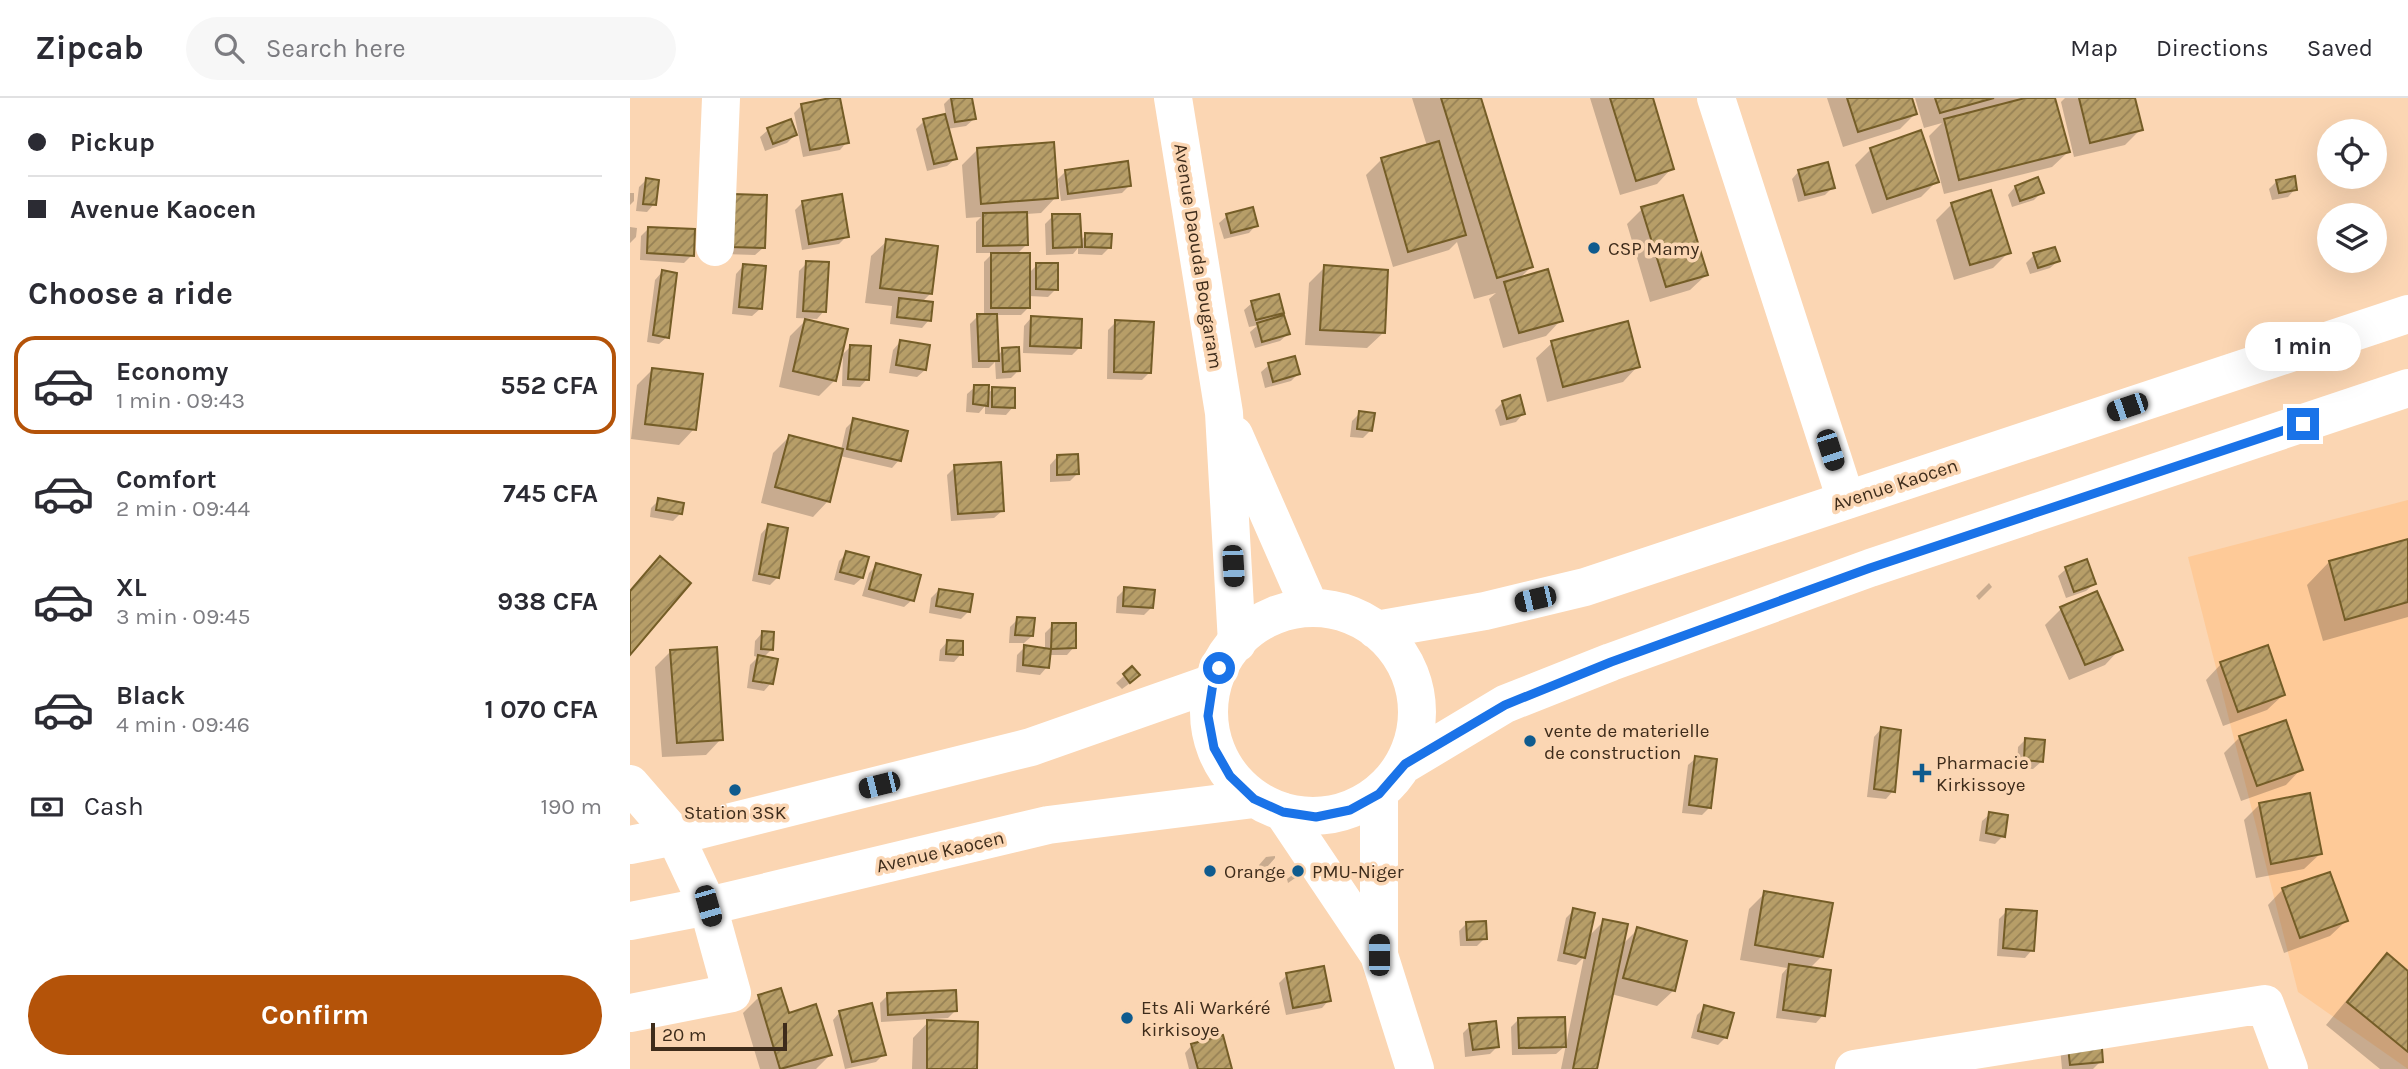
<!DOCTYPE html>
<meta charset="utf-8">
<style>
:root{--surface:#fff;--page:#f7f7f7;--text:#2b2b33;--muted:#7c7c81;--line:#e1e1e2;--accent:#b45309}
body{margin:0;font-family:Karla,sans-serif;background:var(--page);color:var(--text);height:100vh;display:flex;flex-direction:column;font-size:26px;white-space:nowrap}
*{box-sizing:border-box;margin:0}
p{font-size:23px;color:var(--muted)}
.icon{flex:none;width:38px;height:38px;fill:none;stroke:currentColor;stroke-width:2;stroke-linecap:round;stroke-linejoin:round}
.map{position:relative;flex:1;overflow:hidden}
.drawer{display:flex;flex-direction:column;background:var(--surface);width:630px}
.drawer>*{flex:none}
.guide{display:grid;align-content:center;height:154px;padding:0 28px;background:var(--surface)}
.fabs{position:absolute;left:1687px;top:21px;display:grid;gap:14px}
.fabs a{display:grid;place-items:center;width:70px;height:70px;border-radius:50%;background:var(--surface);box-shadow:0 7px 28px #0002;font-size:35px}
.scale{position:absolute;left:21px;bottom:18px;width:136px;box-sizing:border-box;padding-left:7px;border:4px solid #3e2c1b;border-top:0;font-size:19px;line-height:24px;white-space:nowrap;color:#3e2c1b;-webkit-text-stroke:5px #fbd6b3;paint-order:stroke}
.end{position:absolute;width:32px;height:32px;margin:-16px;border:9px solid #1a73e8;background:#fff;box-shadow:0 0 0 4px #fff}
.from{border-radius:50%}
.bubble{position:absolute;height:49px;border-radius:24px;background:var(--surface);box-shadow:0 7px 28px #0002;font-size:23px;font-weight:700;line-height:49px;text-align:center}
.car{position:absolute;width:21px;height:42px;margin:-21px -10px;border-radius:9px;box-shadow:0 0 5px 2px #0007;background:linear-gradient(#222 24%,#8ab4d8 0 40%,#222 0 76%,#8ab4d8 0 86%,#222 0)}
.guide b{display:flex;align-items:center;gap:24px;height:66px;font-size:26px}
.guide b+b{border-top:2px solid var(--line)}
.guide i{width:18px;height:18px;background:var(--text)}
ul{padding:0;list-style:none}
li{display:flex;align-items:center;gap:21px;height:98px;margin:0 14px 10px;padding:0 14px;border:4px solid transparent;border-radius:21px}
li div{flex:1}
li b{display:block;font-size:26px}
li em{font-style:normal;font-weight:700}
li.on{border-color:var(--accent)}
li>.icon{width:63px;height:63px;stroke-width:1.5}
h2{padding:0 28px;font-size:32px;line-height:84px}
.pay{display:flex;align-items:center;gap:18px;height:77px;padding:0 28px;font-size:26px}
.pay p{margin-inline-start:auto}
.cta{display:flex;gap:14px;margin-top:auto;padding:14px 28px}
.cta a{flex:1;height:80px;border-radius:42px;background:var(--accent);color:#fff;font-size:28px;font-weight:700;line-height:80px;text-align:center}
header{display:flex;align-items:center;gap:42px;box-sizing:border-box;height:98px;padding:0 35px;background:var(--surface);border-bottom:2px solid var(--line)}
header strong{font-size:33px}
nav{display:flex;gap:38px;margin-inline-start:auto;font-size:24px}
.search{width:490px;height:63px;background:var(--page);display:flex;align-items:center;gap:18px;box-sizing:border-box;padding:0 24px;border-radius:38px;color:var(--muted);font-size:26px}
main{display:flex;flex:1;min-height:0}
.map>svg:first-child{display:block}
</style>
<header>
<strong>Zipcab</strong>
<div class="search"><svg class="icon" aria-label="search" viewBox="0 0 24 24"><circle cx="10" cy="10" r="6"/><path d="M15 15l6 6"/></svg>Search here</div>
<nav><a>Map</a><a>Directions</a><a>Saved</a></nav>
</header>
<main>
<section class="drawer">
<div class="guide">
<b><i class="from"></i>Pickup</b>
<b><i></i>Avenue Kaocen</b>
</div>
<h2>Choose a ride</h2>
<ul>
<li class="on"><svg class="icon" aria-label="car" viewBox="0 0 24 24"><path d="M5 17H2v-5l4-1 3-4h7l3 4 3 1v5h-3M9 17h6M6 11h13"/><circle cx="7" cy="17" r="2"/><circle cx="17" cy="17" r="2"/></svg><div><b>Economy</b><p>1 min · 09:43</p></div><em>552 CFA</em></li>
<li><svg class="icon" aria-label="car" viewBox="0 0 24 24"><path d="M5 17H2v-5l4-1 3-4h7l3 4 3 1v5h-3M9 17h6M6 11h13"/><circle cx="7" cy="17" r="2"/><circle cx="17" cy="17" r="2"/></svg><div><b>Comfort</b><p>2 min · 09:44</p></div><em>745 CFA</em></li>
<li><svg class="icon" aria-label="car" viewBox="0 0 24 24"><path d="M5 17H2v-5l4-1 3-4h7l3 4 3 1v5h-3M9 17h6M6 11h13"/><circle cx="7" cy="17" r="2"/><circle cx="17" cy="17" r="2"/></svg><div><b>XL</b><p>3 min · 09:45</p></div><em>938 CFA</em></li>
<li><svg class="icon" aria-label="car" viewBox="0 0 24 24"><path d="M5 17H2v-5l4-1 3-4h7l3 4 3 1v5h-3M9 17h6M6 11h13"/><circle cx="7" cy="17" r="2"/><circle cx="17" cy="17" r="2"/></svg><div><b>Black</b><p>4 min · 09:46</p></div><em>1 070 CFA</em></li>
</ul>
<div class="pay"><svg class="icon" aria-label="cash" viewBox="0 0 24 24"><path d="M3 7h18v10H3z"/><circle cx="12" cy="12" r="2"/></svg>Cash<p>190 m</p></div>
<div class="cta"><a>Confirm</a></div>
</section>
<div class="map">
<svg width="1778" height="971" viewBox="0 0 1778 971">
<defs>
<pattern id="building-hatch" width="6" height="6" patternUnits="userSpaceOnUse" patternTransform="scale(1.75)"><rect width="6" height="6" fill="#b79e68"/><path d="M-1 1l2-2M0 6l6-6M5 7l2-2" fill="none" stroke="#968155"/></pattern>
</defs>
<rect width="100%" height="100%" fill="#fbd6b3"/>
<!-- built -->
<path fill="#feca98" d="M1778 402V971L1668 894 1558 459Z"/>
<!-- shadow -->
<path fill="#0003" d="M320 0H340L344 21 336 28 317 31 325 61 317 68 297 73 286 31 294 23 316 18 314 6Z
M782 0H849L901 169 888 182 931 222 916 238 873 250 859 201 866 195 844 201 827 144 819 152 763 169 736 77 752 61 797 48Z
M960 0H1021L1042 70 1027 86 990 97Z
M1197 0H1281L1286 15 1270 31 1213 49Z
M1285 0H1423L1438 54 1422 69 1314 96 1299 38 1312 25 1294 30Z
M1435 0H1503L1511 31 1495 47 1444 59 1431 4Z
M171 8 217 44 210 52 173 59 164 15Z
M138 32 165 37 157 45 135 53 130 39Z
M1241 51 1307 83 1291 99 1242 116 1225 67Z
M347 52 426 99 411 115 396 116 397 146 386 157 399 175 407 167 426 191 418 199 399 198V209L391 217H366L367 258 373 252 389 272 381 280 366 281 365 264 359 270H342L340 226 348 218H354V164L363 155H346V124L351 119 336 120 332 67Z
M436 73 500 87 492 95 431 103 428 81Z
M1169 73 1203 89 1195 97 1168 104 1162 81Z
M16 82 24 106 17 114 6 113 9 89Z
M1647 83 1665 91 1658 99 1642 102 1639 91Z
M1385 89 1412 94 1404 102 1382 109 1378 97Z
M0 95H4V103L0 107Z
M135 99 133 150 125 157 94 156Z
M173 104 217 138 209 146 172 152 165 112Z
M1322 106 1379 154 1363 170 1324 182 1306 122Z
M1012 111 1076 177 1060 192 1020 204 997 126Z
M423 118 450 143 456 137 480 149 472 157 448 156V150L443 156 416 157 415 126Z
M597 118 626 127 619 135 594 141 589 125Z
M0 129 7 130 6 139 0 145Z
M19 130 62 157 54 165 10 162 11 138Z
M257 143 300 196 291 205 299 222 292 230 260 226 262 208 235 205 241 158Z
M1404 157 1428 163 1420 170 1400 176 1396 165Z
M177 165 194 213 187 221 166 220 169 173Z
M113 168 130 211 122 218 102 216 106 176Z
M695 169 753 235 737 250 675 247 679 185Z
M32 174 37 239 29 246 17 244 25 182Z
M622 205 652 214 645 222 658 236 650 243 625 250 620 234 628 227 619 229 614 212Z
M401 220 449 250 442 257 393 255 394 228Z
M175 223 205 282 189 298 149 289 160 238Z
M486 224 520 274 512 282 477 281 478 232Z
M270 244 295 272 287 279 259 275 263 252Z
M922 245 1008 268 993 284 917 304 906 260Z
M221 248 237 281 230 289 212 288 213 256Z
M639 267 668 276 661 283 635 290 631 274Z
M22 272 64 331 49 347 1 341 7 287Z
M345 289 357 296 363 291 383 309 376 317 355 316V308L349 315 336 314 337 296Z
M873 304 893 316 886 324 870 328 865 312Z
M730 315 741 332 733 340 720 339 722 323Z
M224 322 269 362 262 370 210 358 198 403 183 419 131 405 143 355 159 339 211 352 216 330Z
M427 359 447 376 440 383 420 384V367Z
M325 369 372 413 364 420 321 423 317 377Z
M29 402 51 415 43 423 20 419 21 410Z
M138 428 148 479 140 487 122 483 131 436Z
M1778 443V519L1693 543 1677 487 1699 464Z
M217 455 232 480 224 487 204 482 209 463Z
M247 467 282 502 274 509 232 498 239 475Z
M1436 471 1464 486 1456 493 1436 500 1428 478Z
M1359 485 1362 489 1349 502 1346 498Z
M495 491 522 509 514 517 486 515 487 499Z
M309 492 339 513 331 521 299 515 301 500Z
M1431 511 1490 551 1475 567 1439 582 1415 527Z
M388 521 402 538 394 545H379L380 529Z
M423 527 444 549 437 557H419L417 569 410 577 386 574 387 557 395 549 415 552V535Z
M132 535 141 552 133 560 141 585 134 593 117 590 120 567 128 559 124 558 125 543Z
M317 544 331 556 324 564 309 563 310 552Z
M40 554 91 641 76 657 32 659 25 569Z
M1591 566 1653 597 1637 612 1593 628 1576 582Z
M502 571 500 585 492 591 486 585Z
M1251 631 1263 693 1256 701 1237 699 1244 639Z
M1610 639 1671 671 1656 687 1611 703 1594 655Z
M1396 641 1411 664 1403 671 1387 670 1388 649Z
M1066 660 1080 709 1072 717 1052 715 1058 667Z
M1630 706 1690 756 1674 771 1626 780 1614 722Z
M1360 716 1373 738 1365 746 1349 743 1352 723Z
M645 758V760L638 768 629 770V767L636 759Z
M669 772 671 776 658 785 657 781Z
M1653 791 1716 823 1700 838 1654 855 1638 807Z
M1135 795 1192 858 1179 871 1193 917 1186 925 1146 920 1152 876 1157 870 1110 862 1119 811Z
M944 812 958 839 974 823 992 847 1008 831 1055 844 1043 893 1027 908 981 896 966 971H931L954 859 946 867 927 863 936 820Z
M1377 813 1402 852 1395 860 1367 858 1369 821Z
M837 825 855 840 847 848H830L829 833Z
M1757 858 1778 875V971H1750L1696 927 1735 880Z
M657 877 699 902 692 910 656 917 649 885Z
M258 897 325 913 318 920 302 921V924L345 971H282L283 940 301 921 251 924 250 905Z
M129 899 158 917 200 957 186 971H130L113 915Z
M1075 909 1096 939 1088 947 1061 940 1067 917Z
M210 914 254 956 246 964 215 971 203 922Z
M889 921 934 949 926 956 882 957 881 929Z
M840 928 868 948 860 956 835 959 833 935Z
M562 947 601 971H559L555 955Z
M1430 949 1471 963 1463 971H1432Z"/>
<!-- building -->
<path fill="url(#building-hatch)" stroke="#745d27" stroke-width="2" d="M200 0H210L219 45 180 52 171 6Z
M321 0H342L346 21 325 24Z
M811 0H851L903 169 867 180Z
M980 0H1023L1044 71 1006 83Z
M1217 0H1282L1287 16 1228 34Z
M1305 0H1364L1310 15Z
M1395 0H1425L1440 54 1329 82 1314 21Z
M1449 0H1505L1513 32 1460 45Z
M315 16 327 61 304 66 293 21Z
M161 21 167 37 143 46 137 30Z
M1291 32 1309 84 1257 101 1240 50Z
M809 43 836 137 778 154 751 60Z
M424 44 428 100 351 106 347 50Z
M498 63 501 88 438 96 435 72Z
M1198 64 1205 90 1175 97 1168 72Z
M1665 78 1667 92 1649 95 1646 82Z
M1408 79 1414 95 1390 103 1385 88Z
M16 80 29 82 26 107 13 106Z
M1361 92 1381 155 1340 167 1321 105Z
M103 96 137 97 135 150 100 149Z
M212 96 219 139 179 146 172 103Z
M1053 97 1078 177 1036 189 1011 109Z
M623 109 628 128 601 135 596 116Z
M397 114 398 147 353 148V115Z
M422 116H450L452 149 423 150Z
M18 129 65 131 64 158 17 155Z
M455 135 482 136 481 150 455 149Z
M256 141 308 148 302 196 250 190Z
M1425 149 1430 163 1408 170 1403 155Z
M361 155H400V210H361Z
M176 163 199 164 196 214 173 213Z
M406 165H428V192L406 191Z
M113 166 136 168 132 211 109 209Z
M694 167 758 172 755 235 690 232Z
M918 171 933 223 889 235 874 184Z
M32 172 47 175 39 240 23 237Z
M649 196 654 215 626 222 621 203Z
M269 200 303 204 301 223 267 219Z
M347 216H367L369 263H349Z
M654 217 660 236 632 244 627 225Z
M401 218 452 221 451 250 400 248Z
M175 221 218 231 206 283 163 273Z
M485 222 524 224 521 275 484 274Z
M998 223 1010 269 933 289 921 243Z
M270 242 300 247 296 272 266 267Z
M220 247 241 248 239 282 218 281Z
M389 249 390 273 373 274 372 250Z
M665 258 670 276 643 284 638 265Z
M22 270 73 276 66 332 15 326Z
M344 287H359L358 308 343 306Z
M362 289 385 290V310L362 309Z
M890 297 895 316 877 321 872 303Z
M729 313 745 315 742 333 727 331Z
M223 320 278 333 271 363 217 351Z
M159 337 213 351 200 404 145 389Z
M448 356 449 376 427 377V357Z
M371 364 374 413 328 416 324 367Z
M28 400 54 405 52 416 26 412Z
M138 426 158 430 149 480 129 476Z
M1778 441V504L1715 522 1699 463Z
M216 453 239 459 233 480 210 474Z
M30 458 61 485 0 557V493Z
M1457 461 1466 486 1444 494 1435 469Z
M246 465 291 477 284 503 239 491Z
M494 489 525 492 523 510 493 508Z
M309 491 343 496 340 514 306 508Z
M1467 493 1493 552 1455 567 1430 509Z
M387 519 405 520 403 538 385 537Z
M422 525H446V550L421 551Z
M132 533 144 534 143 552 131 551Z
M317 542 333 543V557L316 556Z
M394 547 421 551 419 570 393 567Z
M1638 547 1655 597 1608 614 1590 564Z
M87 549 93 642 47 645 40 552Z
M128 557 148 561 143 586 123 583Z
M502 568 510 577 500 585 493 576Z
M1656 622 1673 672 1627 688 1609 638Z
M1251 629 1271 632 1265 694 1244 691Z
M1395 640 1415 642 1413 664 1394 662Z
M1065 658 1087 661 1081 710 1059 707Z
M1680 695 1692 756 1641 766 1629 705Z
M1359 714 1378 717 1375 739 1356 735Z
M1700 774 1718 823 1670 840 1652 790Z
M1134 793 1203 805 1193 859 1125 847Z
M943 810 965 815 955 860 934 855Z
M1376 811 1407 813 1404 853 1373 850Z
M973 821 998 826 967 971H943Z
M856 823 857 841 837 842 836 824Z
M1007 829 1057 843 1045 893 993 880Z
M1757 855 1778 873V954L1717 904Z
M1159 866 1201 872 1195 918 1153 912Z
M694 868 701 903 663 910 656 875Z
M151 890 159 915 186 906 202 957 150 971 128 897Z
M326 892 327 913 258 917 257 895Z
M242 905 256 957 222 964 209 913Z
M1074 907 1104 915 1097 940 1068 933Z
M935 919 936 949 889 950 888 920Z
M297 922 348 924 347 971H297Z
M866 923 869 949 843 952 839 926Z
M593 937 602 971H568L561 946Z
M1471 937 1473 964 1440 967 1437 940Z"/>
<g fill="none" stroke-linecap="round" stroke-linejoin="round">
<!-- minor -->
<path stroke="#fff" stroke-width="38" d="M543 0 594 315 607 545
M1086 0 1216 402
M85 149 91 0
M604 337 680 510
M0 686 45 738 78 808 102 895 0 915
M749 696V857L785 971
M653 714 749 857
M1224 971 1635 906 1659 971"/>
<!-- highway -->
<path stroke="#fff" stroke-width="38" d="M579 614a104 104 0 1 1 208 0a104 104 0 1 1-208 0Z
M746 532 855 513 955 489 1778 216
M775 666 875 606 981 564 1240 470 1778 290
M0 747 45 738 401 649 583 585
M0 823 78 808 418 727 624 701"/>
</g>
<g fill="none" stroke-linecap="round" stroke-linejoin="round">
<!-- route -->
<path stroke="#1a73e8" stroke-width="9" d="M589 570 583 585 578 618 584 650 600 678 624 701 653 714 686 719 720 712 749 696 775 666 875 607 981 564 1240 470 1673 326"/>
</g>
<!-- markers -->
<g fill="#0f5b8e" stroke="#fbd6b3" stroke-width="2.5">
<circle cx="964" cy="150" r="7"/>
<circle cx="900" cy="643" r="7"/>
<path d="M1288.5 664.5h7v7h7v7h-7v7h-7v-7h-7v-7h7z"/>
<circle cx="105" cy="692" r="7"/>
<circle cx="580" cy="773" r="7"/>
<circle cx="668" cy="773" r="7"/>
<circle cx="497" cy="920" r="7"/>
</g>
<g text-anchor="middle" stroke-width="7" stroke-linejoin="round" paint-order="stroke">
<!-- poi labels -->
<g font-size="19" fill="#3e2c1b" stroke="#fbd6b3" text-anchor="start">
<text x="978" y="157">CSP Mamy</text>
<text x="914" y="639">vente de materielle<tspan x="914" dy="22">de construction</tspan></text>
<text x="1306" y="671">Pharmacie<tspan x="1306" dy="22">Kirkissoye</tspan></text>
<text x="105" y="721" text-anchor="middle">Station 3SK</text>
<text x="594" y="780">Orange</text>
<text x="682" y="780">PMU-Niger</text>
<text x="511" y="916">Ets Ali Warkéré<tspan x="511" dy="22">kirkisoye</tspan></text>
</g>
<!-- street labels -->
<g font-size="19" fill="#3e2c1b" stroke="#fbd6b3">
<text transform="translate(569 158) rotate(81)" y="7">Avenue Daouda Bougaram</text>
<text transform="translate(1265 386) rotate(-18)" y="7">Avenue Kaocen</text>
<text transform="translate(310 753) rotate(-13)" y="7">Avenue Kaocen</text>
</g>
</g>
</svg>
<div class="fabs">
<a><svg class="icon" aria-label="locate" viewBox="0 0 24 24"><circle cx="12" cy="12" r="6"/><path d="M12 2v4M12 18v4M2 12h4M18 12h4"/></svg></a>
<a><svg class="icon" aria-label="layers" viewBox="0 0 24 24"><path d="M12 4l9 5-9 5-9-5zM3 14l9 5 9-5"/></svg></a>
</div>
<div class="scale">20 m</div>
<i class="end from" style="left:589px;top:570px"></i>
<i class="end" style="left:1673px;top:326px"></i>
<div class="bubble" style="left:1615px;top:224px;width:116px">1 min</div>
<i class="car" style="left:1497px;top:309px;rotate:251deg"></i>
<i class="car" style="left:1200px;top:352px;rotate:162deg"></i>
<i class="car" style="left:603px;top:468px;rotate:177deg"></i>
<i class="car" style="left:905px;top:501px;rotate:257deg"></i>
<i class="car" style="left:249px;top:687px;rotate:256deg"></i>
<i class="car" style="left:78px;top:808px;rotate:164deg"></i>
<i class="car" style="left:749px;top:857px;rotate:0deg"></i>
</div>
</main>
